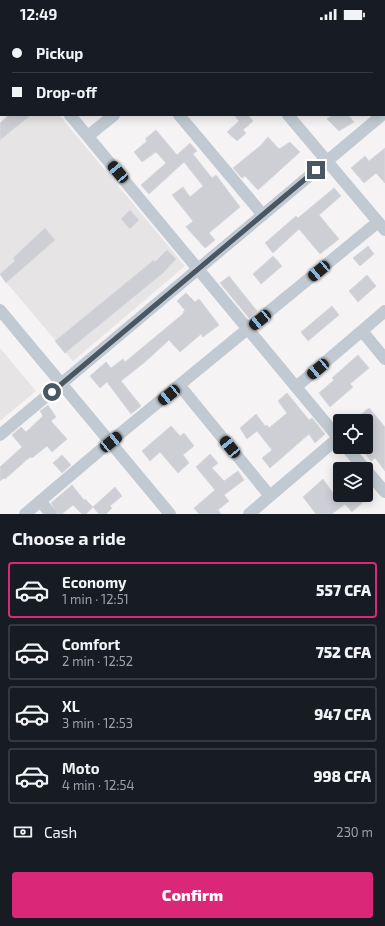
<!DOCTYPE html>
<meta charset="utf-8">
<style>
:root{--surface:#171b24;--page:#20242c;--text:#f1f3f6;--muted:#9ea1a6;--line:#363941;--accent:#db2777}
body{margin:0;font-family:"Exo 2",sans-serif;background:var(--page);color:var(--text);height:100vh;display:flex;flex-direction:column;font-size:15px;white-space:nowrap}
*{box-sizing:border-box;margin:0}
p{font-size:13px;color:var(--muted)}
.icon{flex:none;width:22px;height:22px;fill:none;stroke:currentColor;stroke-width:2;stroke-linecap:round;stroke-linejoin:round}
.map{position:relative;height:486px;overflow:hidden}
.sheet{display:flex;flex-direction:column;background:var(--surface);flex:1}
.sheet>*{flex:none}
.hud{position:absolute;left:0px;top:0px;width:385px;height:88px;box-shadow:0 2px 10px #0003;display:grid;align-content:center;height:88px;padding:0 12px;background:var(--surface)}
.buttons{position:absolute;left:333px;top:386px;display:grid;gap:8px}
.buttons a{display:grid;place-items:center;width:40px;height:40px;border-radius:4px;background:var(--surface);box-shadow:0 2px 10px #0003;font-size:20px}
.end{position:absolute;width:18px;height:18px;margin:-9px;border:5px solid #4a5661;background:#fff;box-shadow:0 0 0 2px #fff}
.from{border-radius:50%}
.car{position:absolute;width:12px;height:24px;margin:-12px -6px;border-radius:5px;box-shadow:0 0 3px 1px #0007;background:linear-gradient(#222 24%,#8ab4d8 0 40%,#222 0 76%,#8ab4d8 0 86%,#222 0)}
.hud b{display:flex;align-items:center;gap:14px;height:38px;font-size:15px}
.hud b+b{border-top:1px solid var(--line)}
.hud i{width:10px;height:10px;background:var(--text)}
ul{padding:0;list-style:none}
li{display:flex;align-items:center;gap:12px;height:56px;margin:0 8px 6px;padding:0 4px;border:2px solid var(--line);border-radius:4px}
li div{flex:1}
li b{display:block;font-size:15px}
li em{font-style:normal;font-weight:800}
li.active{border-color:var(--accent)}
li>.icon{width:36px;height:36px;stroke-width:1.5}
h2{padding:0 12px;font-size:18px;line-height:48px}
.pay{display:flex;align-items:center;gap:10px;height:44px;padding:0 12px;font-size:15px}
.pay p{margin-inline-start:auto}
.action{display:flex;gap:8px;margin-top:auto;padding:8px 12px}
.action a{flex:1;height:46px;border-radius:4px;background:var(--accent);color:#fff;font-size:16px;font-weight:800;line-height:46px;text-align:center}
.status{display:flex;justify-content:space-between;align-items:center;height:28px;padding:0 20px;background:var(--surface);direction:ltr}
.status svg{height:11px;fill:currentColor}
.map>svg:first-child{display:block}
</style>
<div class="status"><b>12:49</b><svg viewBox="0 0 49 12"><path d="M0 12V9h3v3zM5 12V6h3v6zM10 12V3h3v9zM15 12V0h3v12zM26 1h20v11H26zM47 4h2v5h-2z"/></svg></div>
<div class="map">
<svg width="385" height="486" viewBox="0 0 385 486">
<rect width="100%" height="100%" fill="#f5f3f3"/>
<!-- education -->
<path fill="#e6e4e5" d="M13 87H59L185 238 73 333 0 247V98Z
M0 320 36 363 0 393Z"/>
<!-- building -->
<path fill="#cdcfd5" stroke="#d7d9de" d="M9 87H31L0 112V95Z
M234 87H248L253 93 243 102 246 105 237 113 227 104 239 93Z
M332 87H348L354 94 339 103 327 91Z
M156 102 177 127 190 115 197 123 193 126 212 150 216 147 240 179 209 205 215 212 205 220 186 199 193 193 172 167 183 159 190 169 203 158 184 134 149 166 141 157 166 135 156 124 142 134 134 124 147 113 145 111Z
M268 109 279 121 290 114 300 124 258 162 245 148 242 150 233 140 260 118Z
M385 120V155L376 145 364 155 351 140 365 128 369 133Z
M334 160 341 168 319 187 339 211 320 226 299 201 273 225 265 215 296 188 298 190Z
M130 182 139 192 130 201 121 191Z
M45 200 55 212 6 255 0 246 15 233 13 230Z
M368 218 374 226 360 238 353 230Z
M167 222 176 231 163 245 65 325 55 313 154 232 155 234Z
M273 228 282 238 261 256 253 246Z
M367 247 376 258 358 274 349 263Z
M229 248 257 283 249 290 220 255Z
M186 265 195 274 199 271 219 297 203 309 201 306 180 324 169 312 145 334 121 353 141 378 131 386 107 354 100 360 90 348 106 334 111 340 123 331 125 334 184 285 183 284 185 282 177 273Z
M332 278 339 287 308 313 301 304Z
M358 327 369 340 350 356 353 359 330 379 319 365 334 352 332 350Z
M287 365 309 392 312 390 325 406 315 415 309 406 270 440 262 430 272 422 257 403 247 411 240 400 256 386 265 398 267 397 269 400 287 385 278 373Z
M48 377 56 389 51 393 67 411 52 424 47 418 32 430 30 429 5 451 4 450 0 453V439L22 419 12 407 21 399 26 404 43 388 40 383Z
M369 380 385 399V443L375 430 371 433 361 420 366 419V393H353Z
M171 398 180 408 184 405 194 418 183 427 189 435 178 445 160 424 150 433 142 423Z
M210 426 218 435 212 440 224 453 238 443 244 452 224 467 229 473 218 482 221 486H199L194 480 215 462 196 439Z
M62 427 71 437 62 445 53 435Z
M323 451 335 468 361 467 365 472 352 484 345 476 332 486H316L303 469Z
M72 457 84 472 85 471 93 479 86 486H82L73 477 62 486H58L51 475Z
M115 459 122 468 110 478 112 480 106 486H99L93 479Z"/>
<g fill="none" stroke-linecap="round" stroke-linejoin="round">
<!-- minor -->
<path stroke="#c1cad2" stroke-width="12" d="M215 0 216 1
M322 0 323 1
M91 1 92 0
M356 1 358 0
M0 3 1 5
M0 78H1
M70 87 340 412
M179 87 263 187
M288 87 385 202
M88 108 114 87
M0 282 170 486
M362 303 385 331
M180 358 270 468
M296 359 385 283
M0 407 382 87
M346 419 365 441
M366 442 385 464
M40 473 51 486
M25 486 111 413 378 194
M249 486 338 410"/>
</g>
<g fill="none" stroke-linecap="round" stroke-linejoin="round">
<!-- route -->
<path stroke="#4a5661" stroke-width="5" d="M52 364 316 142"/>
</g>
</svg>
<div class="buttons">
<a><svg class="icon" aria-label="locate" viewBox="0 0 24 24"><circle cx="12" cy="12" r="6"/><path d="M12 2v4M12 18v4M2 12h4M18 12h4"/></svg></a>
<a><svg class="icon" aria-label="layers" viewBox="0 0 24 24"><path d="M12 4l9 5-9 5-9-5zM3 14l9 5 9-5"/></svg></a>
</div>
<i class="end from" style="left:52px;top:364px"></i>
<i class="end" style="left:316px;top:142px"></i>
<i class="car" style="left:118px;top:144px;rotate:320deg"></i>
<i class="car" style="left:319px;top:243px;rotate:230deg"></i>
<i class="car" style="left:260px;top:292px;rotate:231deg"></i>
<i class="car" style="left:318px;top:341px;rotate:230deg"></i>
<i class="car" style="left:169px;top:367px;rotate:231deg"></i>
<i class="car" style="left:111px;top:414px;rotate:51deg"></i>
<i class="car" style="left:230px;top:419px;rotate:321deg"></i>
<div class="hud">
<b><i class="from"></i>Pickup</b>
<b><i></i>Drop-off</b>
</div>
</div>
<section class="sheet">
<h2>Choose a ride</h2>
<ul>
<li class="active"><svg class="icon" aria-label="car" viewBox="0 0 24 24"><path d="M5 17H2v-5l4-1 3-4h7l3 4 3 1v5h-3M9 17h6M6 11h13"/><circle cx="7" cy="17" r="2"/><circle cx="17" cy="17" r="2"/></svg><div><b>Economy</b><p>1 min · 12:51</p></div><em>557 CFA</em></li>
<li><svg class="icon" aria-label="car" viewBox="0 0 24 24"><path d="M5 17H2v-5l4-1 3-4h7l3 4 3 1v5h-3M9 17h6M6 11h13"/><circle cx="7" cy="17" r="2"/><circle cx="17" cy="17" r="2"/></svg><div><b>Comfort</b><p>2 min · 12:52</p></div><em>752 CFA</em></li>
<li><svg class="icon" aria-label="car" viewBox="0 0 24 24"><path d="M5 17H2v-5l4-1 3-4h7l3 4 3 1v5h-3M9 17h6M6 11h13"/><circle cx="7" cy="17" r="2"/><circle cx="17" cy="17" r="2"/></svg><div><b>XL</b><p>3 min · 12:53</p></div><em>947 CFA</em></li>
<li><svg class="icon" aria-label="car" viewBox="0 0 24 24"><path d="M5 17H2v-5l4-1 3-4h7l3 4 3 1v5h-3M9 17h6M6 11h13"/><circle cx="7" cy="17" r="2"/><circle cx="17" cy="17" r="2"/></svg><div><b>Moto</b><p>4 min · 12:54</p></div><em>998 CFA</em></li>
</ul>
<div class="pay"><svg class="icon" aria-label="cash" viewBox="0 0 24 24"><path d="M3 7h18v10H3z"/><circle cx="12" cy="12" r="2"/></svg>Cash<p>230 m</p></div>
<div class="action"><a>Confirm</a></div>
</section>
